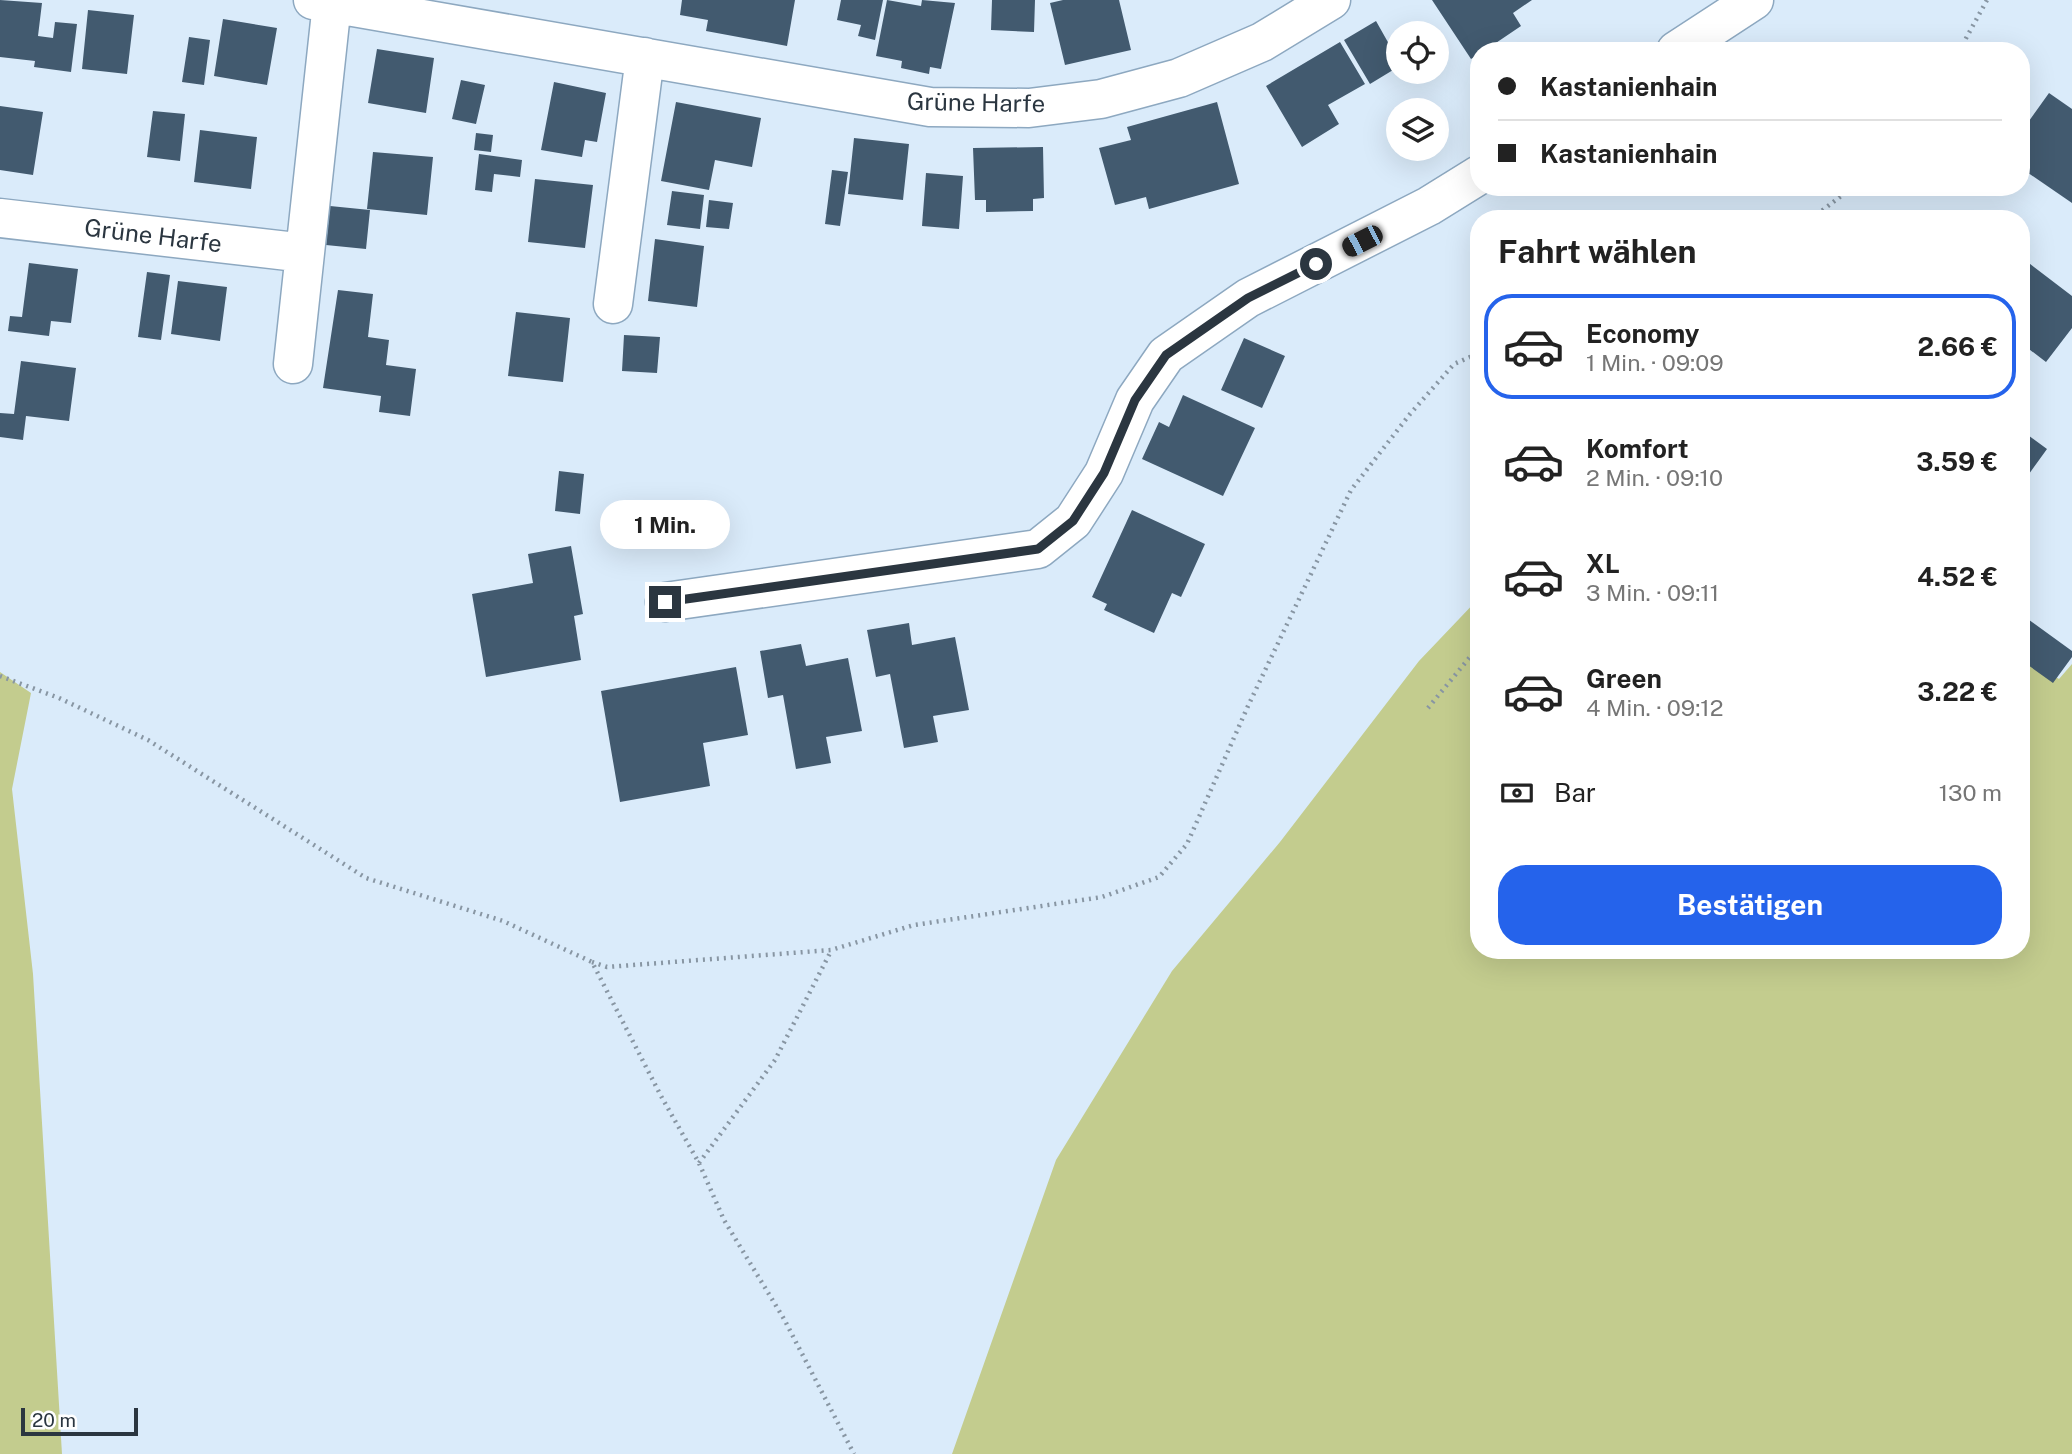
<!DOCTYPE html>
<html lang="de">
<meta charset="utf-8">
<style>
:root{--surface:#fff;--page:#f6f6f6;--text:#222;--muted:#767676;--line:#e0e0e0;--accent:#2563eb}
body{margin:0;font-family:"Public Sans",sans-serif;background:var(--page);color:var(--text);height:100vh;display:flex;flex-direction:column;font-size:26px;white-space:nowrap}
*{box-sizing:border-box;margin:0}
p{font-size:23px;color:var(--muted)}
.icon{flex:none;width:38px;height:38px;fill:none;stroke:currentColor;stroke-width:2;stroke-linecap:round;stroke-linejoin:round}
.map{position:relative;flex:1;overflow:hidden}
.drawer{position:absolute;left:1470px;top:210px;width:560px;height:749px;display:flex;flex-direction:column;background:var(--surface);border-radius:28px;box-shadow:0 7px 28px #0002}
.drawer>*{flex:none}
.banner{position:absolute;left:1470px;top:42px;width:560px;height:154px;border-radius:28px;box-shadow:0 7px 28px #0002;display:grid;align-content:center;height:154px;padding:0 28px;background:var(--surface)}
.controls{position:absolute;left:1386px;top:21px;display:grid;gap:14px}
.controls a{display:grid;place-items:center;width:63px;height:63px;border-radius:50%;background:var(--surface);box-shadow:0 7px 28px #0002;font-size:35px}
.scale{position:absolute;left:21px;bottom:18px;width:117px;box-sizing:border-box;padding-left:7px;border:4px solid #2b3640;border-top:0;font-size:19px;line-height:24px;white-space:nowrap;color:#2b3640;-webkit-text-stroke:5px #fff;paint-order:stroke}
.end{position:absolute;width:32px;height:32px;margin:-16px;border:9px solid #2b3640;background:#fff;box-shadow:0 0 0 4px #fff}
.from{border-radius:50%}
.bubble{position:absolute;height:49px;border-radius:24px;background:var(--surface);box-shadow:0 7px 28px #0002;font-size:23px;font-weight:700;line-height:49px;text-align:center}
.car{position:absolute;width:21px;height:42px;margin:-21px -10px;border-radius:9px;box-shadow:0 0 5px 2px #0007;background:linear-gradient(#222 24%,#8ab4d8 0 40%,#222 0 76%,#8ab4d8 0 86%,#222 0)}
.banner b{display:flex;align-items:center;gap:24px;height:66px;font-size:26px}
.banner b+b{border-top:2px solid var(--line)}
.banner i{width:18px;height:18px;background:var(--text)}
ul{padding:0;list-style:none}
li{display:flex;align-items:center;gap:21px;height:105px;margin:0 14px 10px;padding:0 14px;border:4px solid transparent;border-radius:28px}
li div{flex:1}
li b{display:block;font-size:26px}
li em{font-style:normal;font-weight:700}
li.selected{border-color:var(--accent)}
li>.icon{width:63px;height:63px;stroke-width:1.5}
h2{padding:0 28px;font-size:32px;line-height:84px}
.pay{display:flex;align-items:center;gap:18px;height:77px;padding:0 28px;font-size:26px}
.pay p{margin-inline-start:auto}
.button{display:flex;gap:14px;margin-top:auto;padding:14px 28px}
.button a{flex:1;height:80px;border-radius:28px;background:var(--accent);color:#fff;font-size:28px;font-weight:700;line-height:80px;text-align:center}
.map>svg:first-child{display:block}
</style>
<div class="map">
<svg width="2072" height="1454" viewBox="0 0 2072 1454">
<rect width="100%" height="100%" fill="#daebfa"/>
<!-- green -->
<path fill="#c3cc8e" d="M1479 598V950H2021V654L2059 679 2072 664V1454H952L1056 1160 1172 971 1280 842 1419 661Z
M0 672 31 693 12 789 33 974 62 1454H0Z"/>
<!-- building -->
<path fill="#425a6f" d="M0 0 42 3 38 36 53 38 55 22 77 24 71 72 34 67 35 61 0 57Z
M682 0H795L787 46 706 31 708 20 680 15Z
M841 0H883L875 40 858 36 861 25 837 20Z
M887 0 921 6 922 0 955 3 941 69 930 67 929 74 901 68 902 61 876 56Z
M992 0H1035L1034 32 991 30Z
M1063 0H1119L1131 50 1065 65 1050 3Z
M1432 0H1532L1513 13 1521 26 1484 51H1479V54L1471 59Z
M88 10 134 15 127 74 82 69Z
M223 19 277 28 267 85 214 76Z
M1376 21 1398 60V67L1370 84 1344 40Z
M189 37 210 40 204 85 182 82Z
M1340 42 1365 84 1328 105 1339 124 1302 147 1266 86Z
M377 49 434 58 426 113 368 103Z
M461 80 485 85 476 124 452 119Z
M554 82 606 93 597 142 585 140 582 157 541 150Z
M2049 93 2072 109V203L2021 168V132Z
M676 102 761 118 752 167 715 160 709 190 661 181Z
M1217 102 1239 184 1149 209 1146 197 1115 205 1099 148 1131 140 1127 127Z
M0 106 43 112 33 175 0 170Z
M153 111 185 114 180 161 147 157Z
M200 130 257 137 251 189 194 182Z
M476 133 493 135 491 152 474 150Z
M854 138 909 144 903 200 848 194Z
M1043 147 1044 198 1033 199V211L986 212V200H975L973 148Z
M373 152 433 157 427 215 367 209Z
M479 154 522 160 520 177 494 174 492 192 475 190Z
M832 170 848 172 840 226 825 224Z
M926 173 963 176 959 229 922 226Z
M535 179 593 185 585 248 528 242Z
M672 191 704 195 700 229 667 225Z
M709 200 733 203 729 229 706 227Z
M330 206 370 210 366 249 326 245Z
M655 239 704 246 697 307 648 301Z
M2021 257 2072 296V328L2046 362 2021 343Z
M29 263 78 269 71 323 51 321 49 336 8 331 10 316 22 317Z
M147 272 170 275 161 340 138 337Z
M178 281 227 287 220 341 171 334Z
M338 290 373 294 368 337 389 340 386 365 416 369 410 416 379 412 381 396 323 388Z
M516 312 570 318 563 382 508 376Z
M624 335 660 337 657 373 622 371Z
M1244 338 1285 356 1262 408 1221 390Z
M21 361 76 368 69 421 26 416 23 440 0 437V413L14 414Z
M1183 395 1255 428 1223 496 1142 459 1159 422 1169 427Z
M2021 430 2047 449 2021 485Z
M559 471 584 474 580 514 555 511Z
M1132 510 1205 544 1181 597 1172 593 1154 633 1104 610 1107 604 1092 597Z
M571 546 583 614 574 616 581 660 486 677 472 594 533 583 528 554Z
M2021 614 2072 651V657L2053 683 2021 660Z
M909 623 912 645 955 637 969 710 933 716 938 742 904 748 890 674 876 677 867 630Z
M801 644 806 666 848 658 862 731 826 737 831 763 796 769 783 695 768 698 760 651Z
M736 667 748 735 703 743 710 786 620 802 601 691Z"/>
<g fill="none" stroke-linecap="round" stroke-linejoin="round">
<defs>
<path id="minor" d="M313 0 930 107 1029 108 1101 99 1179 78 1262 42 1331 0
M1676 51 1754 0
M0 218 305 253
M613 304 645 57
M293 364 332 3
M665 602 1038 549 1073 521 1104 473 1135 400 1166 355 1248 298 1429 206 1479 175"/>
</defs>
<!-- minor casing -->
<use href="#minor" stroke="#8da8c0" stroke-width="41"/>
<!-- path -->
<path stroke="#8896a3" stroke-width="4.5" stroke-dasharray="2 5" stroke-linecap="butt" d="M1959 51 1987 0
M1811 219 1853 187
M0 676 59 698 148 740 366 878 503 921 592 962 661 1096 699 1163 724 1220 784 1319 854 1454
M1428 708 1479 646
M592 962 607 967 831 950 914 925 1102 897 1159 877 1187 844 1248 706 1351 490 1410 414 1454 364 1479 353
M699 1163 775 1060 831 951"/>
<!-- minor -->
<use href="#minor" stroke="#fff" stroke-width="38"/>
</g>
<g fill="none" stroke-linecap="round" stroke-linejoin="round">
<!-- route -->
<path stroke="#2b3640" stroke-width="9" d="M665 602 1038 549 1073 521 1104 473 1135 400 1166 355 1248 298 1316 264"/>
</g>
<g text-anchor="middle" stroke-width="7" stroke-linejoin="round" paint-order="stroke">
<!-- street labels -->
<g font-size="24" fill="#2b3640" stroke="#fff">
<text transform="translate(976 103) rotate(1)" y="8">Grüne Harfe</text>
<text transform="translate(153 236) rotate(7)" y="8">Grüne Harfe</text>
</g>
</g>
</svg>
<div class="controls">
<a><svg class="icon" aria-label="locate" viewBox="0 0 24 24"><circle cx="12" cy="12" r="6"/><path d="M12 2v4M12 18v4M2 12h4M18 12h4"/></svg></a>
<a><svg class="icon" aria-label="layers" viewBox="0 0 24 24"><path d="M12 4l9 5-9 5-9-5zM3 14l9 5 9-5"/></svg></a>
</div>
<div class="scale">20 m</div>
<i class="end from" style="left:1316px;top:264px"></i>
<i class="end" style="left:665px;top:602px"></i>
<div class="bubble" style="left:600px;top:500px;width:130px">1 Min.</div>
<i class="car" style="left:1362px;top:241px;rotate:243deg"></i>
<div class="banner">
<b><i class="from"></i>Kastanienhain</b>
<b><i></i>Kastanienhain</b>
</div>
<section class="drawer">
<h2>Fahrt wählen</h2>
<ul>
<li class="selected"><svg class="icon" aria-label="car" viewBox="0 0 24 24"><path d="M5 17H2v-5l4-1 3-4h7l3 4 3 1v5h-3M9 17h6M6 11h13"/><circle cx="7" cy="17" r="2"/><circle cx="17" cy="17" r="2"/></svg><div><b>Economy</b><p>1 Min. · 09:09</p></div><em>2.66 €</em></li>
<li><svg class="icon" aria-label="car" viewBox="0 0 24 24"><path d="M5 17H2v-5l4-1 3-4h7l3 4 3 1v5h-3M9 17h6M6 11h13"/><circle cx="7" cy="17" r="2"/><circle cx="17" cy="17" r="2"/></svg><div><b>Komfort</b><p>2 Min. · 09:10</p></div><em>3.59 €</em></li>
<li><svg class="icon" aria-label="car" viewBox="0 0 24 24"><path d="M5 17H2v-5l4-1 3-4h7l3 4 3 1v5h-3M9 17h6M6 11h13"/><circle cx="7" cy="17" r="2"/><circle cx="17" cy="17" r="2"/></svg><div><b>XL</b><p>3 Min. · 09:11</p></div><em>4.52 €</em></li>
<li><svg class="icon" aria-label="car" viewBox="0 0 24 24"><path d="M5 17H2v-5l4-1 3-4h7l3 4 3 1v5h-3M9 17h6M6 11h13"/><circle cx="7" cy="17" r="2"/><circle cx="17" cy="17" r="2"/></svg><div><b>Green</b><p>4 Min. · 09:12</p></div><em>3.22 €</em></li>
</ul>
<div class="pay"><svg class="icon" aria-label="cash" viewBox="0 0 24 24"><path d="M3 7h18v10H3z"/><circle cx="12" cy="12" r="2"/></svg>Bar<p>130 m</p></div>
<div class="button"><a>Bestätigen</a></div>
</section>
</div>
